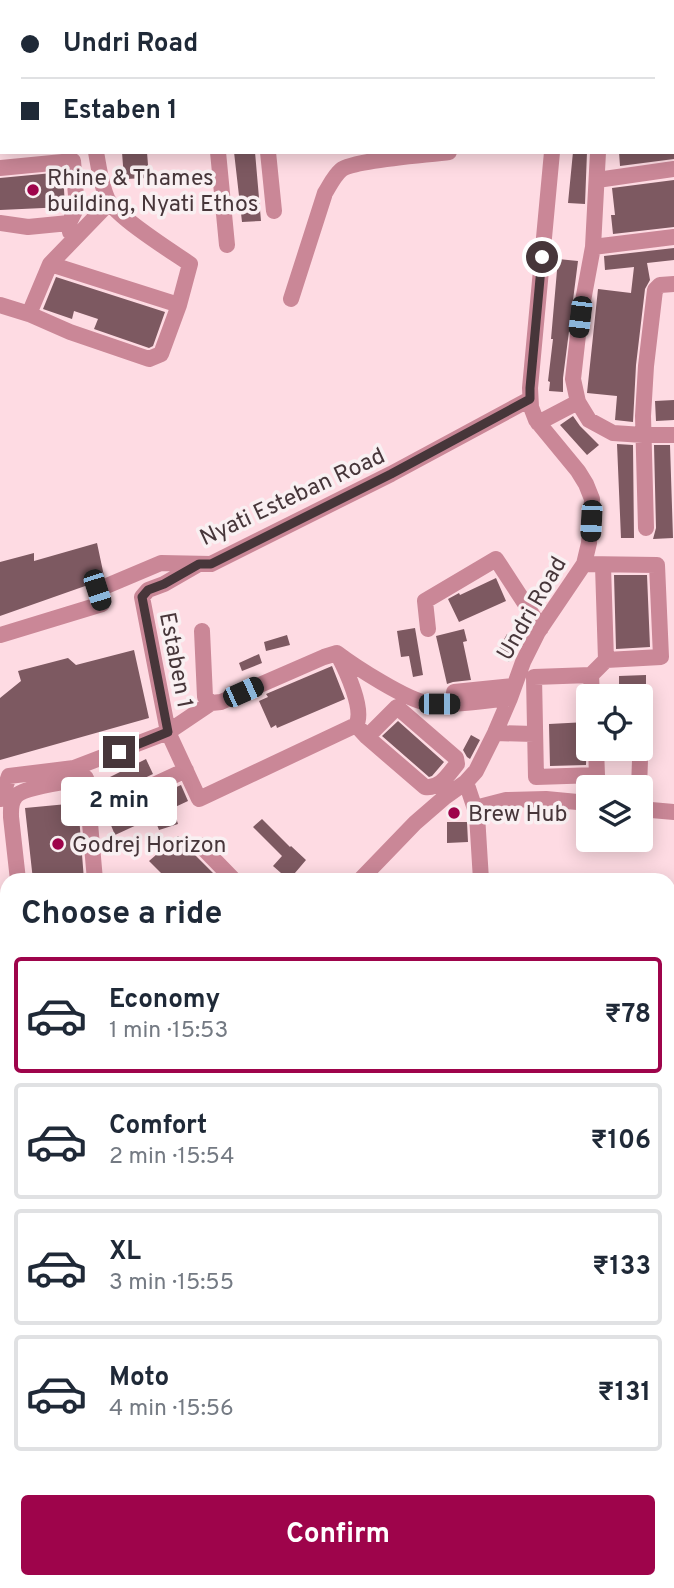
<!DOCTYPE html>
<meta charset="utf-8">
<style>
:root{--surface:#fff;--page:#f6f6f7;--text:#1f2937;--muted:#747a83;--line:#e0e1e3;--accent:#9e044b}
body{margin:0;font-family:Overpass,sans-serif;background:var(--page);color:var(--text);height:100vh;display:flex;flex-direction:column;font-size:26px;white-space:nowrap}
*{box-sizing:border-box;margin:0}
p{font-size:23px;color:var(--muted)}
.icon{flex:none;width:38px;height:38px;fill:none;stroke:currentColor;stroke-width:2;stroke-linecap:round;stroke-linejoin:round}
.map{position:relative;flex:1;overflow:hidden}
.drawer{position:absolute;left:0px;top:873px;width:676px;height:716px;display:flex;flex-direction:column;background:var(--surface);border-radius:21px 21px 0 0;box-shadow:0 4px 18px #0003}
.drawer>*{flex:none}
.banner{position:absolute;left:0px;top:0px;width:676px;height:154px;box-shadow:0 4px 18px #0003;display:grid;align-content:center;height:154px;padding:0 21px;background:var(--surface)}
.buttons{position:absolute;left:576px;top:684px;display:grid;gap:14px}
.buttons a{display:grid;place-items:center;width:77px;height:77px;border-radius:7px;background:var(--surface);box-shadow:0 4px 18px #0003;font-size:35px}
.end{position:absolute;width:32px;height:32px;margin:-16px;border:9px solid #47363a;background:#fff;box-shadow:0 0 0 4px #fff}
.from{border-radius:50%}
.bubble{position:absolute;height:49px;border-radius:7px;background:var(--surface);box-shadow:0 4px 18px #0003;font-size:23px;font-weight:700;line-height:49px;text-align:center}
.car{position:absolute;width:21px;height:42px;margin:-21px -10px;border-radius:9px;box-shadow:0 0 5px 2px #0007;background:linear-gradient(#222 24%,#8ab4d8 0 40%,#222 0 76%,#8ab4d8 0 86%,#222 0)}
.banner b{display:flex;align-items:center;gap:24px;height:66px;font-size:26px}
.banner b+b{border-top:2px solid var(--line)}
.banner i{width:18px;height:18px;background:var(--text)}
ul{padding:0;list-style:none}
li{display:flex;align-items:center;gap:21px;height:116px;margin:0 14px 10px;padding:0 7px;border:4px solid var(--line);border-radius:7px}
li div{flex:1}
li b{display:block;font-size:26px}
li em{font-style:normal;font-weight:700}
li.selected{border-color:var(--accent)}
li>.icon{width:63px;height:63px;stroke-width:1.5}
h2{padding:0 21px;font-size:32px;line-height:84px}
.button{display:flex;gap:14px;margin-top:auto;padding:14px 21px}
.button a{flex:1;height:80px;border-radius:7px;background:var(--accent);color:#fff;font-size:28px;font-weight:700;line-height:80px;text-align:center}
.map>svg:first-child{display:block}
</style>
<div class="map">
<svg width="674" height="1588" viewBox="0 0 674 1588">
<rect width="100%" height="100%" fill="#fedbe3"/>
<!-- building -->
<path fill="#7d5961" d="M122 152H147L149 178 124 179Z
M234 152H255L261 221 242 222Z
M573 152H587L585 204 568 203Z
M619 152H674V159L620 166Z
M63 172 65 207 0 210V178Z
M674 180V227L613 234 611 215H615L612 188Z
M674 248V260L647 263 650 280 645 289 636 365 633 422 615 420 617 396 587 393 598 289 631 293 634 267 605 270 604 256Z
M558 259 578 261 563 378V392L549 391 550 382 548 381 553 339H551Z
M56 277 165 312 153 346 149 348 94 329 98 319 74 311 72 319 43 309Z
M674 400V420L656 421 655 401Z
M573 416 580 426 599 445 587 455 560 425Z
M617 444 633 445 634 538H621Z
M654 445H670L673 538 653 539 656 528Z
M97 543 104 576 92 581 88 585 0 616V562L34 553V561Z
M614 575H647L650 647 616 649Z
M496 578 506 601 459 622 448 599 459 593 460 595Z
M415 628 423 675 413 677 409 656 401 657 397 631Z
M464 629 467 641 463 642 471 680 453 682 447 684 436 636Z
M507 634 520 641 509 662 496 654Z
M287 635 290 645 266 651 264 642Z
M134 650 149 718 0 760V698L21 681 18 671 68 658 76 665Z
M259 654 262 663 242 671 239 663Z
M332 666 345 699 277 728 276 725 271 728 259 701 268 697 266 694Z
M646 675V685L619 686V676Z
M398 721 444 762 432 776 429 777 382 736Z
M587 722 586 765 550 766 549 724Z
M471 735 480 740 470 759 467 757 463 750Z
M146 759 153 774 109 795 102 781Z
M181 785 188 801 173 808 178 824 159 830 154 817 115 835 108 818Z
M78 803 84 880H33L25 808Z
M262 819 290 847 291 846 306 860 289 880 273 866 282 856 253 827Z
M447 822H467L468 842 447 843Z
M178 836 190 847 192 852 220 880H168L149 861Z"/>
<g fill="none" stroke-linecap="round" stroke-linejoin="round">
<!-- minor -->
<path stroke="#ca8797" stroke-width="16" d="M66 0V2
M658 0V2
M505 2 516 0
M565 2 566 0
M612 2V0
M0 139H2
M218 152 227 245
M268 152 274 211
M598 152 593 247 580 317 573 379 578 402 589 420 613 433 643 435H674
M0 168 73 161 77 207 69 223
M597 180 674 169
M109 203 50 264 29 314 70 332 149 359 161 354 179 305
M0 223 28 227 69 223 70 232
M593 247 674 237
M50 264 179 305 190 264C171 251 118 218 108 200 101 186 99 168 96 152
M291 299 325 193C330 185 334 176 341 170 353 160 429 155 449 152
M0 305 29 314
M538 423 578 402
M646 528 643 416 646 366 655 290 660 285 674 284
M584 564 657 565 661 657 606 660 591 675 534 677 536 777 597 775 596 749
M603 566 606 660
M428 629 425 601 496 559 541 628
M202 631 205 697 211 703 221 702 324 657 337 653C354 666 408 701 428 703 455 706 483 701 510 698
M0 635 102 604 97 590 161 563 211 564 391 474 530 399
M338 655C346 670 365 710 356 725
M591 675 592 696
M454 692 514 686
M211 703 168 732 199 799 356 725 367 737 425 787C440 789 448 775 457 764L456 758 397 707 367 737
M495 733 534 734
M466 782 477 815 481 880
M639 788 640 760
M1 799 9 776 74 768 168 732 142 597 148 590 164 584 197 565
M117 802 186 770
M475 808 506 800 546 799 588 803
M640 809 674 812
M200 845 234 880
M18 880 11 817C11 810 10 802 16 796 24 787 72 781 86 778L95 880
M360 880 415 823 445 797 466 782 476 771 495 733 510 698 523 662 538 632 584 564 589 543 592 499 586 484 578 471 536 420 531 407 530 388 552 152
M0 1044 7 1076
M0 1142 7 1141
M0 1281 7 1276
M668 1321H674
M0 1363 7 1369
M668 1376 674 1375
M167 1588 169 1582"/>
<!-- highway -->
<path stroke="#881843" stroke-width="21" d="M656 1588 667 1582"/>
</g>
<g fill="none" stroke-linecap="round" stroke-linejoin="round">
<!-- route -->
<path stroke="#47363a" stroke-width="9" d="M119 752 168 732 142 597 148 590 164 584 199 564H211L391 474 530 399V388L542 257"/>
</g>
<!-- markers -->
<g fill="#9e044b" stroke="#f9f0f2" stroke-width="2.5">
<circle cx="33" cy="190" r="7"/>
<circle cx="454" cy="813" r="7"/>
<circle cx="58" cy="844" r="7"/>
</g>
<g text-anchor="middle" stroke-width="7" stroke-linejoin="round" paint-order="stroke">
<!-- poi labels -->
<g font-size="23" fill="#47363a" stroke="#f9f0f2" text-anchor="start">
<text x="47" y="185">Rhine &amp; Thames<tspan x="47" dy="26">building, Nyati Ethos</tspan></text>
<text x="468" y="821">Brew Hub</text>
<text x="72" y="852">Godrej Horizon</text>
</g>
<!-- street labels -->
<g font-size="23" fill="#47363a" stroke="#f9f0f2">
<text transform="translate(292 496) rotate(-25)" y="8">Nyati Esteban Road</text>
<text transform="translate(531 608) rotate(-60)" y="8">Undri Road</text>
<text transform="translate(177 660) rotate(79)" y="8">Estaben 1</text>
</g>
</g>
</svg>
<div class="buttons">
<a><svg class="icon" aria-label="locate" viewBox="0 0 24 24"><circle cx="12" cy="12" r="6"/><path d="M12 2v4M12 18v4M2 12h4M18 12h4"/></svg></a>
<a><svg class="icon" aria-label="layers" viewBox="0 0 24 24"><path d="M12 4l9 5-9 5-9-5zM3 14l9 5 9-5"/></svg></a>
</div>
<i class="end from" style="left:542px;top:257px"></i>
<i class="end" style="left:119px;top:752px"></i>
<div class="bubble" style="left:61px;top:777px;width:116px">2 min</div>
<i class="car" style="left:580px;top:317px;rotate:187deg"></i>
<i class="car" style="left:591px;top:521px;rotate:183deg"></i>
<i class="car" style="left:97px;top:590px;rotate:162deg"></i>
<i class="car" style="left:243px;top:692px;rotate:66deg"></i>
<i class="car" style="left:439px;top:704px;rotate:90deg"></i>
<div class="banner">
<b><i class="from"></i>Undri Road</b>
<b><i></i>Estaben 1</b>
</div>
<section class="drawer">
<h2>Choose a ride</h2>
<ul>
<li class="selected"><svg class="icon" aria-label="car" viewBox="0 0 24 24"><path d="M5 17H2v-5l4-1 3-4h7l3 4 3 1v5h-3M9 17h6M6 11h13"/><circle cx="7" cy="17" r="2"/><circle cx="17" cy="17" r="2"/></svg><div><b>Economy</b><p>1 min · 15:53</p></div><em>₹78</em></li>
<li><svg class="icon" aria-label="car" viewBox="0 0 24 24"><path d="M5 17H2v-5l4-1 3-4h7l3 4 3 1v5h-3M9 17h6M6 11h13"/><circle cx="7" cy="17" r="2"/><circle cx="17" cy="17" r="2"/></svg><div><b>Comfort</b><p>2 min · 15:54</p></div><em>₹106</em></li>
<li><svg class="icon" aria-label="car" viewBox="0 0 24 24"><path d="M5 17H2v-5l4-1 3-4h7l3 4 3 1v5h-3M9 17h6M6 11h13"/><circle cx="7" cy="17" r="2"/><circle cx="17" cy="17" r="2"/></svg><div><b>XL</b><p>3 min · 15:55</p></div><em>₹133</em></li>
<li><svg class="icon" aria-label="car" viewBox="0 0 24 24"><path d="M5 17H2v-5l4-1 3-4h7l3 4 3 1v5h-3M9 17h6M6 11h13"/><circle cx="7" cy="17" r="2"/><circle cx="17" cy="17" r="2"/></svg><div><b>Moto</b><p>4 min · 15:56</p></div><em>₹131</em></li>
</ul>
<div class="button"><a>Confirm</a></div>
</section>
</div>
